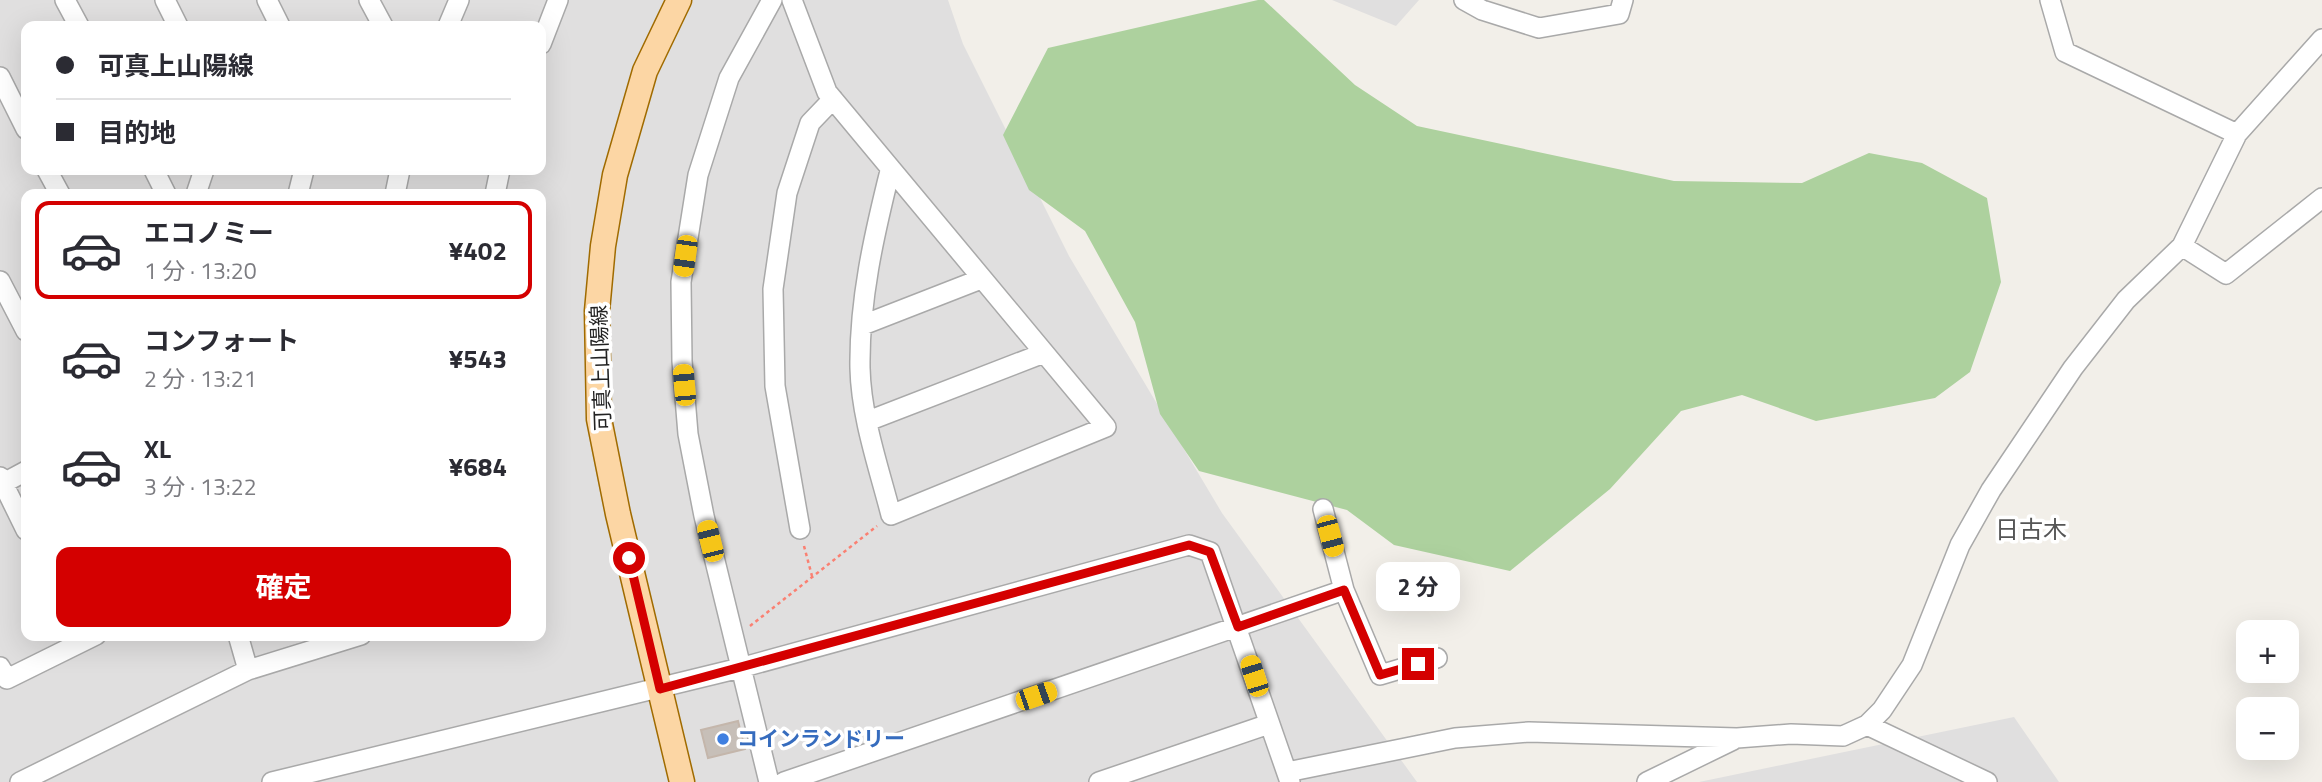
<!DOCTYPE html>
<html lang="ja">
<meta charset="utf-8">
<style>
:root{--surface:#fff;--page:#f7f7f7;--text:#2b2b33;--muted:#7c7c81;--line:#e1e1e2;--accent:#d40000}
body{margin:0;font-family:"Titillium Web","Noto Sans JP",sans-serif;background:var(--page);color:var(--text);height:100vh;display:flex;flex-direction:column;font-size:26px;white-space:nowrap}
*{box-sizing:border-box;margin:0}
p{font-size:23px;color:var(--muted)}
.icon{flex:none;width:38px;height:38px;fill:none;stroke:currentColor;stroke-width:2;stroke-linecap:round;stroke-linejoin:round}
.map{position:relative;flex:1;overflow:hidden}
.drawer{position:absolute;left:21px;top:189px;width:525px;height:452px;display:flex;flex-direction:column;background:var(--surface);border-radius:14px;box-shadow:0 7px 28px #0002}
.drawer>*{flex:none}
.banner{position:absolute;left:21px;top:21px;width:525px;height:154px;border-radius:14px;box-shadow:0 7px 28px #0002;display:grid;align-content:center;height:154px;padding:0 35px;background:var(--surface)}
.buttons{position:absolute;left:2236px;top:620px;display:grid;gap:14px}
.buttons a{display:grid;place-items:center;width:63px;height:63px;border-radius:14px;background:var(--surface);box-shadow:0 7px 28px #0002;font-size:35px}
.end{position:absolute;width:32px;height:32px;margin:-16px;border:9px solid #d40000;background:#fff;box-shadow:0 0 0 4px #fff}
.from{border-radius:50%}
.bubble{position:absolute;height:49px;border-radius:14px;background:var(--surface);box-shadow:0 7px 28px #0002;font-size:23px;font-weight:700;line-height:49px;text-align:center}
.car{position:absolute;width:21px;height:42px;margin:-21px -10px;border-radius:9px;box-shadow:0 0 5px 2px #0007;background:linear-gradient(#f5c518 24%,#345 0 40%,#f5c518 0 76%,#345 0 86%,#f5c518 0)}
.banner b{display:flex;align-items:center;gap:24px;height:66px;font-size:26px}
.banner b+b{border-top:2px solid var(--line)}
.banner i{width:18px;height:18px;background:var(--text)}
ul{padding:12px 0 0;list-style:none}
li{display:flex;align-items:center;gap:21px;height:98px;margin:0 14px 10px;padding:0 21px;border:4px solid transparent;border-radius:14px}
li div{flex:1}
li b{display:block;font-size:26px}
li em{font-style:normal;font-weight:700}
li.selected{border-color:var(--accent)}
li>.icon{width:63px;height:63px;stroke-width:1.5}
.action{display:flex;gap:14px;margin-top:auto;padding:14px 35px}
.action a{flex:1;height:80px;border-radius:14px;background:var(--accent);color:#fff;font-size:28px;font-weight:700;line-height:80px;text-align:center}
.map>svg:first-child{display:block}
</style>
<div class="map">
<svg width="2322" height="782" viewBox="0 0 2322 782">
<rect width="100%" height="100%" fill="#f2efe9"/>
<!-- residential -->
<path fill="#e0dfdf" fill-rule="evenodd" d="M0 0H948L963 44 1069 256 1222 513 1417 782H0ZM26 26H541V170H26ZM26 194H541V635H26Z
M1332 0H1419L1396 26Z
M2014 717 2059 782H1699Z"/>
<!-- forest -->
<path fill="#add19e" d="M1258 0H1264L1355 85 1417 126 1674 181 1802 183 1869 153 1922 163 1987 198 2001 282 1970 372 1935 398 1816 421 1742 395 1681 411 1610 489 1510 571 1394 545 1347 510 1199 471 1160 414 1135 322 1085 231 1029 190 1003 135 1048 48Z"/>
<!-- building -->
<path fill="#c7bfb8" stroke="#c4b6ab" stroke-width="2" d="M738 721 745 749 708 758 701 730Z"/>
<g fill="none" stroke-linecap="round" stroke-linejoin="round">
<defs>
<path id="minor" d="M65 0 79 26
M165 0 178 26
M267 0 280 26
M369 0 383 26
M792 0 827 92 1106 427 891 515C879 468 861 417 860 368 859 301 874 235 890 171
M1464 0 1482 10 1539 28 1619 14 1623 0
M2050 0 2065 52 2237 134
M448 26 459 0
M541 44 558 0
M0 77 26 129
M47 170 60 194
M154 170 166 194
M196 194 204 170
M298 194 304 170
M395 194 400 170
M495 194 500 170
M2182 246 2226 274 2322 198
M0 281 26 331
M863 325 981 279
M868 421 1044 353
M0 477 26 530
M0 485 26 471
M1323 509 1344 590 1380 675 1437 658
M800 529 775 386 773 289 787 193 810 123 833 99
M238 635 248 670
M0 667 7 679 96 635
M1867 725 1987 782
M1287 772 1455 738 1529 732 1737 738 1791 734 1843 736 1867 725 1882 710 1912 665 1960 545 1991 490 2073 368 2126 300 2182 246 2237 134 2322 39
M20 782 248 670 361 635
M272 782 740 668 1189 545 1210 552 1290 782
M769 782 704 516 688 434 682 361 681 282 698 175 729 78 772 0
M784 782 1344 590
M1099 782 1269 724
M1647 782 1733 740"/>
<path id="major" d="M679 0 645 71 615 175 603 246 597 311 599 419 618 514 682 782"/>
</defs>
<!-- minor casing -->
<use href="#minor" stroke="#a9a9a9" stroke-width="22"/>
<!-- major casing -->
<use href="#major" stroke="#a06b00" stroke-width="27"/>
<!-- path -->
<path stroke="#fa8072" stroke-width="2.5" stroke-dasharray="3.5 3.5" stroke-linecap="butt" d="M804 546 812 576
M750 626 877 526"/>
<!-- minor -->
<use href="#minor" stroke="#fff" stroke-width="19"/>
<!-- major -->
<use href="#major" stroke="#fcd6a4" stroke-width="24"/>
</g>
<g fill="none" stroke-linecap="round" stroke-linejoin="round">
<!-- route -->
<path stroke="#d40000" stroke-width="9" d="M629 558 660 689 1189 545 1210 552 1238 627 1344 590 1380 675 1418 664"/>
</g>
<!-- markers -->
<circle fill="#3f7fe0" stroke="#fff" stroke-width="2.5" cx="723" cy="739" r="7"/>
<g text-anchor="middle" stroke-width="7" stroke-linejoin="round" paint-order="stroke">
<!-- street labels -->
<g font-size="21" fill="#222" stroke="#fff">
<text transform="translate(601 368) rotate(-92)" y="7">可真上山陽線</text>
</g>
<!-- shop labels -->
<g font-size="21" font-weight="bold" fill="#366cbe" stroke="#fff" text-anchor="start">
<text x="737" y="746">コインランドリー</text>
</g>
<!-- quarter labels -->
<g font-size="24" fill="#555" stroke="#fff">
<text x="2031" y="538">日古木</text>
</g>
</g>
</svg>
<div class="buttons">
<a>+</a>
<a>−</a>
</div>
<i class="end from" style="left:629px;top:558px"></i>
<i class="end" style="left:1418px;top:664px"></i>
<div class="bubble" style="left:1376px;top:562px;width:84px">2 分</div>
<i class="car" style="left:685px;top:256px;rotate:188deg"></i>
<i class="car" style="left:684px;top:385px;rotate:355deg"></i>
<i class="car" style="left:1330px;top:536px;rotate:165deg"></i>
<i class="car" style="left:710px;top:541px;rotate:346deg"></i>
<i class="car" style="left:1254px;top:676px;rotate:342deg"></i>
<i class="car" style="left:1036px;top:696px;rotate:71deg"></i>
<div class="banner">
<b><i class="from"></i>可真上山陽線</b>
<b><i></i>目的地</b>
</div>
<section class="drawer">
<ul>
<li class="selected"><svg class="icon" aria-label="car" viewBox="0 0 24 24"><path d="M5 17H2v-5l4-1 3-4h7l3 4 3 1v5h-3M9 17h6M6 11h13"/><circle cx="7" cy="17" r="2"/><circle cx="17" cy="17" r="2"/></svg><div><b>エコノミー</b><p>1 分 · 13:20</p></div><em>¥402</em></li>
<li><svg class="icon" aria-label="car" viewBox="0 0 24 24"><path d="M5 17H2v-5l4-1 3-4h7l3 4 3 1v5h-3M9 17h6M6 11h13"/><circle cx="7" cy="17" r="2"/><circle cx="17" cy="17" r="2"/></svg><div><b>コンフォート</b><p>2 分 · 13:21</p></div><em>¥543</em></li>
<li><svg class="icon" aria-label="car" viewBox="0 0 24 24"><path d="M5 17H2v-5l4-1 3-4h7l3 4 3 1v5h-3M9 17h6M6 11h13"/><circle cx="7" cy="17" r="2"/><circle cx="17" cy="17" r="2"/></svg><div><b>XL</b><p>3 分 · 13:22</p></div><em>¥684</em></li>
</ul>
<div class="action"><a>確定</a></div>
</section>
</div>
